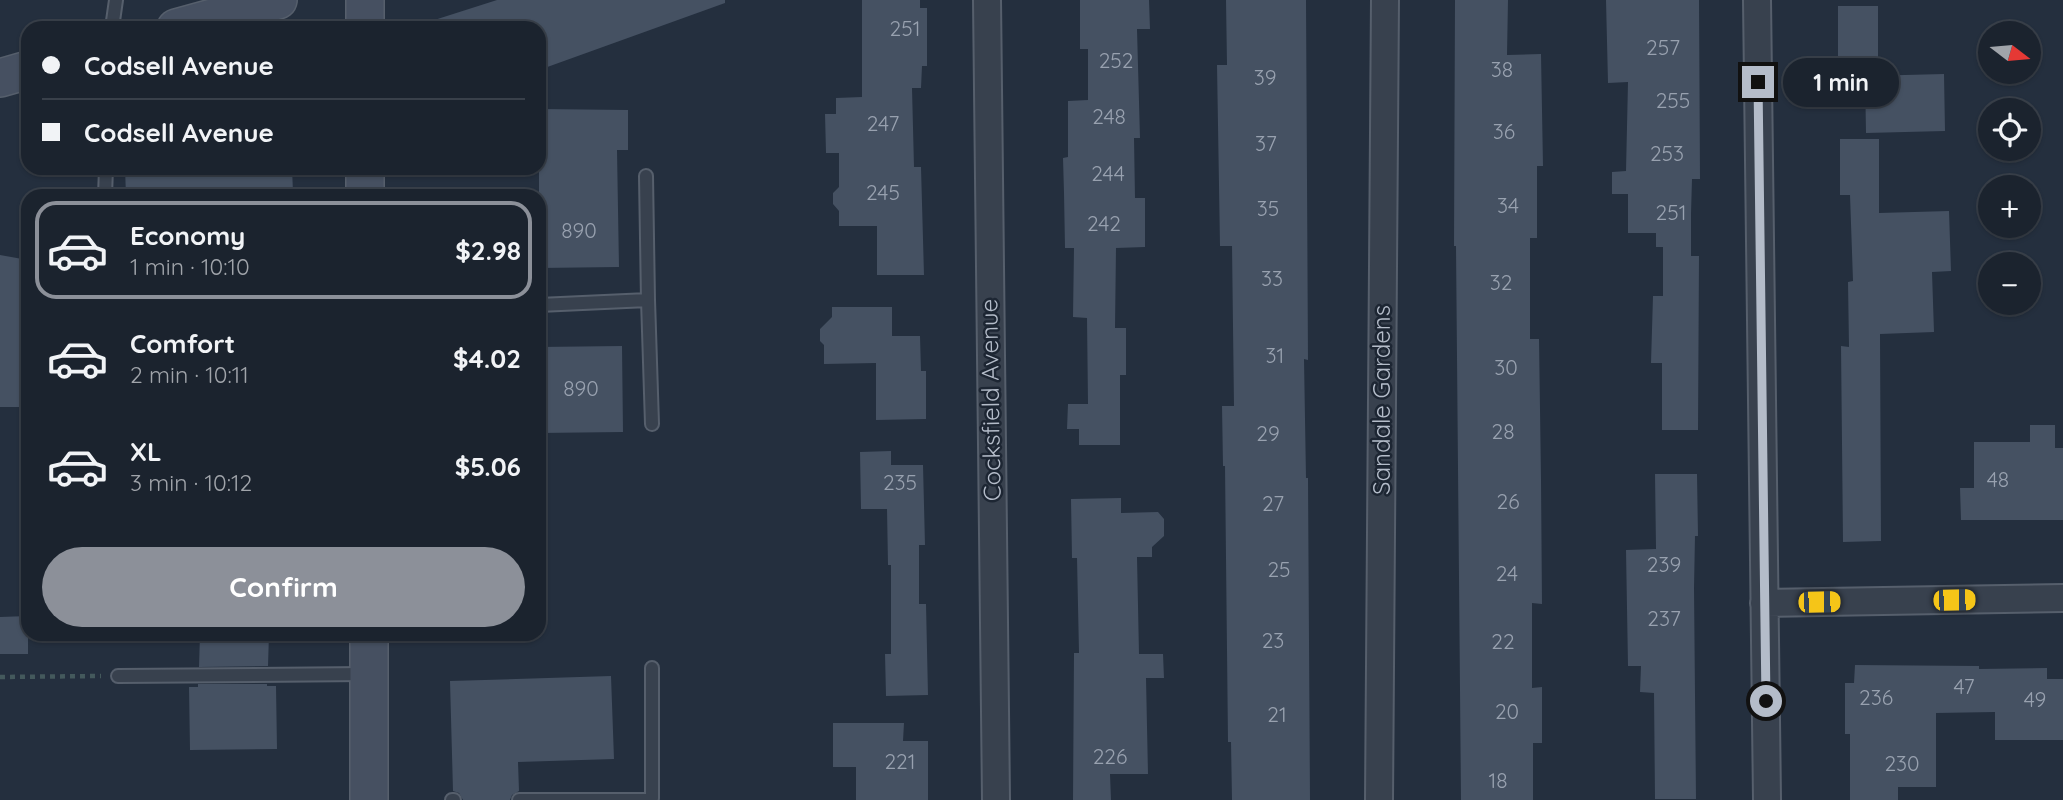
<!DOCTYPE html>
<meta charset="utf-8">
<style>
:root{--surface:#1b232e;--page:#242b36;--text:#f1f3f6;--muted:#a0a4aa;--line:#39404a;--accent:#8c9099}
body{margin:0;font-family:Quicksand,sans-serif;background:var(--page);color:var(--text);height:100vh;display:flex;flex-direction:column;font-size:26px;white-space:nowrap}
*{box-sizing:border-box;margin:0}
p{font-size:23px;color:var(--muted)}
.icon{flex:none;width:38px;height:38px;fill:none;stroke:currentColor;stroke-width:2;stroke-linecap:round;stroke-linejoin:round}
.map{position:relative;flex:1;overflow:hidden}
.side{position:absolute;left:21px;top:189px;width:525px;height:452px;display:flex;flex-direction:column;background:var(--surface);border-radius:21px;box-shadow:0 2px 5px #0004,0 0 0 2px var(--line)}
.side>*{flex:none}
.top-card{position:absolute;left:21px;top:21px;width:525px;height:154px;border-radius:21px;box-shadow:0 2px 5px #0004,0 0 0 2px var(--line);display:grid;align-content:center;height:154px;padding:0 21px;background:var(--surface)}
.needle{width:46px;rotate:106deg}
.controls{position:absolute;left:1978px;top:21px;display:grid;gap:14px}
.controls a{display:grid;place-items:center;width:63px;height:63px;border-radius:50%;background:var(--surface);box-shadow:0 2px 5px #0004,0 0 0 2px var(--line);font-size:35px}
.end{position:absolute;width:32px;height:32px;margin:-16px;border:9px solid #b4bcc9;background:#111;box-shadow:0 0 0 4px #111}
.from{border-radius:50%}
.bubble{position:absolute;height:49px;border-radius:24px;background:var(--surface);box-shadow:0 2px 5px #0004,0 0 0 2px var(--line);font-size:23px;font-weight:700;line-height:49px;text-align:center}
.car{position:absolute;width:21px;height:42px;margin:-21px -10px;border-radius:9px;box-shadow:0 0 5px 2px #0007;background:linear-gradient(#f5c518 24%,#345 0 40%,#f5c518 0 76%,#345 0 86%,#f5c518 0)}
.top-card b{display:flex;align-items:center;gap:24px;height:66px;font-size:26px}
.top-card b+b{border-top:2px solid var(--line)}
.top-card i{width:18px;height:18px;background:var(--text)}
ul{padding:12px 0 0;list-style:none}
li{display:flex;align-items:center;gap:21px;height:98px;margin:0 14px 10px;padding:0 7px;border:4px solid transparent;border-radius:21px}
li div{flex:1}
li b{display:block;font-size:26px}
li em{font-style:normal;font-weight:700}
li.on{border-color:var(--accent)}
li>.icon{width:63px;height:63px;stroke-width:1.5}
.primary-button{display:flex;gap:14px;margin-top:auto;padding:14px 21px}
.primary-button a{flex:1;height:80px;border-radius:42px;background:var(--accent);color:#fff;font-size:28px;font-weight:700;line-height:80px;text-align:center}
.map>svg:first-child{display:block}
</style>
<div class="map">
<svg width="2063" height="800" viewBox="0 0 2063 800">
<rect width="100%" height="100%" fill="#242f3e"/>
<!-- building -->
<path fill="#455162" d="M497 0H725V3L539 70V28H426L425 23Z
M862 0H920V8H927V66H922L921 88H912L914 167H921L924 275H877V226H839V211L833 204V193L839 187V153H826L825 114H836V98L862 97Z
M1080 0H1149L1150 29H1137L1140 138H1134L1135 198H1145V247L1116 248 1115 328H1126V375H1120V445H1079V429H1067L1068 404H1088L1087 318 1073 317 1074 248H1065L1064 193 1063 158 1068 157V101L1088 100V49H1080Z
M1226 0H1306L1308 360 1304 359 1306 478H1308L1310 800H1232L1231 742H1228L1225 466H1223L1222 406H1234L1232 246H1220L1217 65H1227Z
M1455 0H1508L1507 55 1541 54 1543 166H1537V238H1530V339H1539L1541 479 1542 604 1532 603V688L1542 687V743H1533V800H1461L1456 246H1454Z
M1606 0H1699L1700 179H1692L1691 214V256H1699L1698 430H1662V363H1651L1653 296H1663V247H1656V233H1628V194H1612V172L1626 171 1628 82 1608 83Z
M1838 6H1878V59H1838Z
M1944 74 1945 131 1866 133 1865 76Z
M539 109 628 110V150H617L619 267 539 268Z
M1840 139H1879V213L1949 211 1951 271 1932 272 1934 332 1880 334 1881 541 1843 542 1841 346 1849 347 1848 282 1853 281 1850 195H1840Z
M125 168H292L293 192H285V196H126Z
M0 255 28 260V407H0Z
M832 307H892V336H920L921 371H926V419L876 420V363L824 364V345L820 341V329L832 317Z
M622 346 623 432 539 433V347Z
M2030 425H2055V448H2063V520H1961L1960 488H1974V442H2030Z
M891 451V465H923L925 545H919V604H926L928 695 886 696 885 654H891V565H888L887 509H861L860 452Z
M1655 474H1697L1698 536H1695L1694 588 1696 799H1655L1654 693 1640 692 1641 666H1628L1626 550 1656 549Z
M1121 498V513L1158 512 1164 519V536L1152 547V557H1137L1139 654H1163L1164 678H1146L1148 774H1110L1111 800H1073L1074 653H1079L1077 558H1072L1071 499Z
M28 616V654H0V617Z
M200 634H269L268 666 199 667Z
M1855 665 1979 666V669L2047 668V679H2063V740H1995V712L1936 713V787H1898V800H1850V734H1845V683H1854Z
M611 676 614 759 518 762 519 791 512 795 510 800H463L459 793 453 791 450 681Z
M198 684H267V686H276L277 749 190 750 189 687H198Z
M833 723H904L903 741H928V800H856V767H833Z"/>
<g fill="none" stroke-linecap="round" stroke-linejoin="round">
<defs>
<path id="lane" d="M112 28 116 0
M646 176 648 300
M105 196 106 168
M539 305 648 300 652 424
M652 668V798
M118 676 366 674
M452 800H454
M519 800H652"/>
<path id="street" d="M987 0 996 800
M1757 0 1767 800
M1764 603 2063 598
M1379 800 1385 0"/>
<path id="secondary" d="M176 28 278 0
M365 28V0
M0 78 28 70
M365 168V196
M369 634V800"/>
</defs>
<!-- lane casing -->
<use href="#lane" stroke="#565f6c" stroke-width="16"/>
<!-- street casing -->
<use href="#street" stroke="#565f6c" stroke-width="30"/>
<!-- secondary casing -->
<use href="#secondary" stroke="#565f6c" stroke-width="40"/>
<!-- path -->
<path stroke="#44595c" stroke-width="4.5" stroke-dasharray="5 5" stroke-linecap="butt" d="M21 249 28 252
M0 677 101 676"/>
<!-- lane -->
<use href="#lane" stroke="#38414e" stroke-width="12"/>
<!-- street -->
<use href="#street" stroke="#38414e" stroke-width="26"/>
<!-- secondary -->
<use href="#secondary" stroke="#465061" stroke-width="37"/>
</g>
<g fill="none" stroke-linecap="round" stroke-linejoin="round">
<!-- route -->
<path stroke="#b4bcc9" stroke-width="9" d="M1758 82 1766 701"/>
</g>
<g text-anchor="middle" stroke-width="5" stroke-linejoin="round" paint-order="stroke">
<!-- number labels -->
<g font-size="21" fill="#98a1af">
<text x="905" y="36">251</text>
<text x="1663" y="55">257</text>
<text x="1116" y="68">252</text>
<text x="1502" y="77">38</text>
<text x="1265" y="85">39</text>
<text x="1673" y="108">255</text>
<text x="1109" y="124">248</text>
<text x="883" y="131">247</text>
<text x="1504" y="139">36</text>
<text x="1266" y="151">37</text>
<text x="1667" y="161">253</text>
<text x="1108" y="181">244</text>
<text x="883" y="200">245</text>
<text x="1508" y="213">34</text>
<text x="1268" y="216">35</text>
<text x="1671" y="220">251</text>
<text x="1104" y="231">242</text>
<text x="579" y="238">890</text>
<text x="1272" y="286">33</text>
<text x="1501" y="290">32</text>
<text x="1275" y="363">31</text>
<text x="1506" y="375">30</text>
<text x="581" y="396">890</text>
<text x="1503" y="439">28</text>
<text x="1268" y="441">29</text>
<text x="1998" y="487">48</text>
<text x="900" y="490">235</text>
<text x="1508" y="509">26</text>
<text x="1273" y="511">27</text>
<text x="1664" y="572">239</text>
<text x="1279" y="577">25</text>
<text x="1507" y="581">24</text>
<text x="1664" y="626">237</text>
<text x="1273" y="648">23</text>
<text x="1503" y="649">22</text>
<text x="1964" y="694">47</text>
<text x="1876" y="705">236</text>
<text x="2035" y="707">49</text>
<text x="1507" y="719">20</text>
<text x="1277" y="722">21</text>
<text x="1110" y="764">226</text>
<text x="900" y="769">221</text>
<text x="1902" y="771">230</text>
<text x="1498" y="788">18</text>
</g>
<!-- street labels -->
<g font-size="24" fill="#b4bcc9" stroke="#1d2633">
<text transform="translate(991 400) rotate(-91)" y="8">Cocksfield Avenue</text>
<text transform="translate(1382 400) rotate(-90)" y="8">Sandale Gardens</text>
</g>
</g>
</svg>
<div class="controls">
<a><svg class="needle" viewBox="-14 -14 28 28"><path d="M0-13l5 13h-10z" fill="#e53935"/><path d="M0 13l5-13h-10z" fill="#a0a4aa"/></svg></a>
<a><svg class="icon" aria-label="locate" viewBox="0 0 24 24"><circle cx="12" cy="12" r="6"/><path d="M12 2v4M12 18v4M2 12h4M18 12h4"/></svg></a>
<a>+</a>
<a>−</a>
</div>
<i class="end from" style="left:1766px;top:701px"></i>
<i class="end" style="left:1758px;top:82px"></i>
<div class="bubble" style="left:1783px;top:58px;width:116px">1 min</div>
<i class="car" style="left:1954px;top:600px;rotate:89deg"></i>
<i class="car" style="left:1819px;top:602px;rotate:89deg"></i>
<div class="top-card">
<b><i class="from"></i>Codsell Avenue</b>
<b><i></i>Codsell Avenue</b>
</div>
<section class="side">
<ul>
<li class="on"><svg class="icon" aria-label="car" viewBox="0 0 24 24"><path d="M5 17H2v-5l4-1 3-4h7l3 4 3 1v5h-3M9 17h6M6 11h13"/><circle cx="7" cy="17" r="2"/><circle cx="17" cy="17" r="2"/></svg><div><b>Economy</b><p>1 min · 10:10</p></div><em>$2.98</em></li>
<li><svg class="icon" aria-label="car" viewBox="0 0 24 24"><path d="M5 17H2v-5l4-1 3-4h7l3 4 3 1v5h-3M9 17h6M6 11h13"/><circle cx="7" cy="17" r="2"/><circle cx="17" cy="17" r="2"/></svg><div><b>Comfort</b><p>2 min · 10:11</p></div><em>$4.02</em></li>
<li><svg class="icon" aria-label="car" viewBox="0 0 24 24"><path d="M5 17H2v-5l4-1 3-4h7l3 4 3 1v5h-3M9 17h6M6 11h13"/><circle cx="7" cy="17" r="2"/><circle cx="17" cy="17" r="2"/></svg><div><b>XL</b><p>3 min · 10:12</p></div><em>$5.06</em></li>
</ul>
<div class="primary-button"><a>Confirm</a></div>
</section>
</div>
